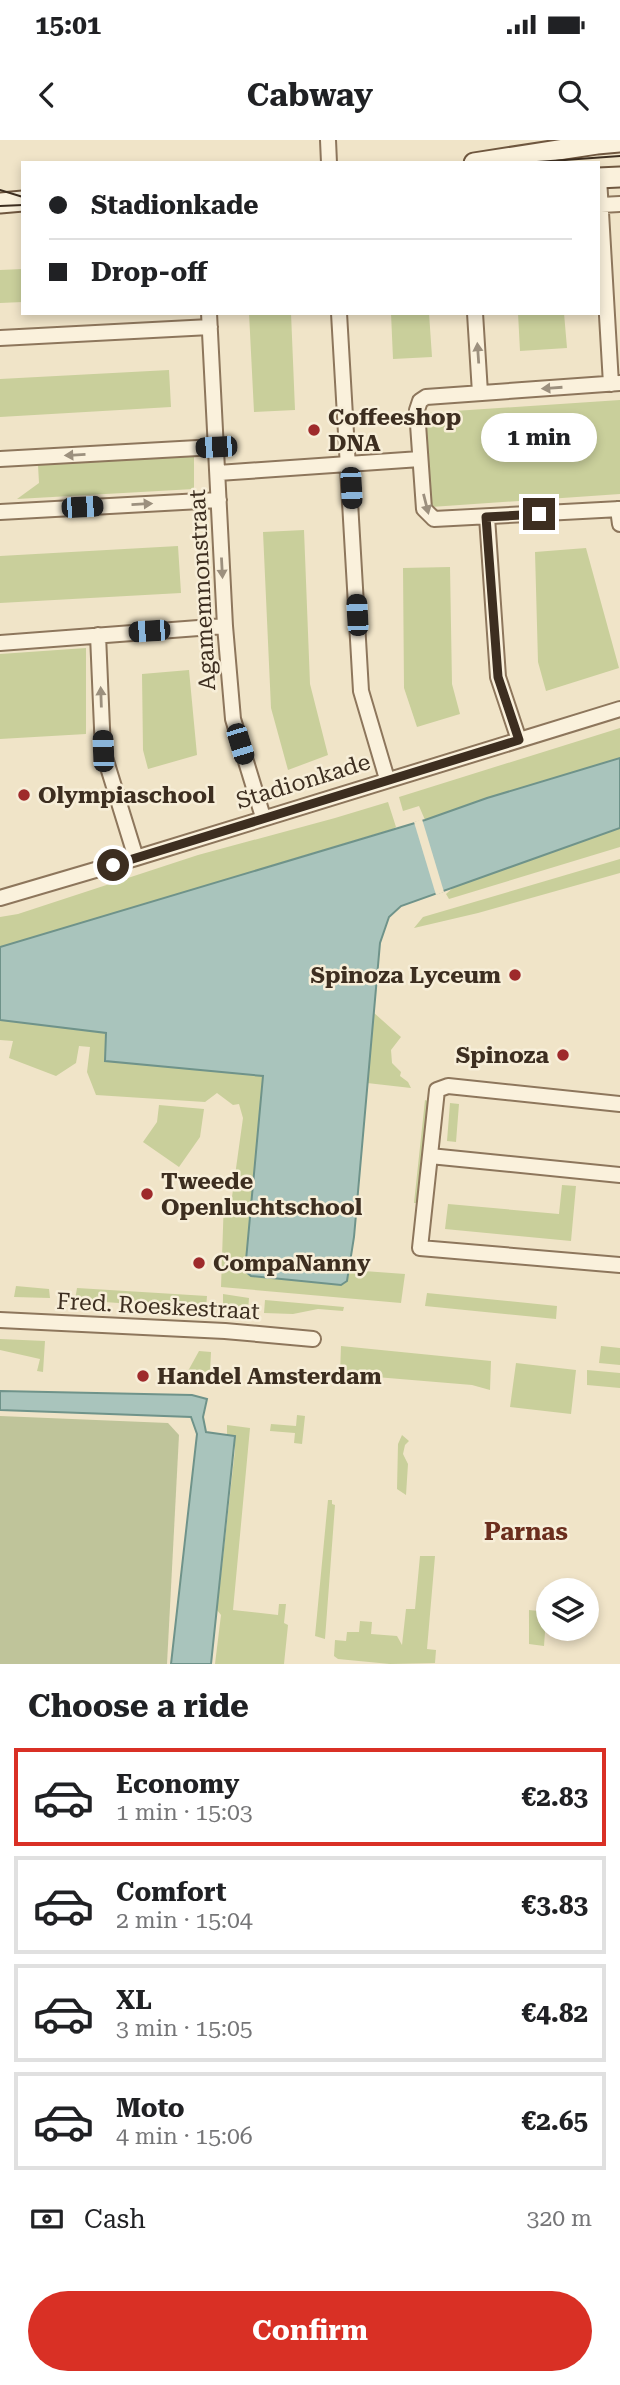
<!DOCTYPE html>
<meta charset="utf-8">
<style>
:root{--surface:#fff;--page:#f6f6f6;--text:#202124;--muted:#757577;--line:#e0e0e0;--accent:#d93025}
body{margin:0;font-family:"Roboto Serif",serif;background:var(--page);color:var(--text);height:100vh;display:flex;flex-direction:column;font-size:26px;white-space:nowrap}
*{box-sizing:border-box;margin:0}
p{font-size:23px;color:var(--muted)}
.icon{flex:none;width:38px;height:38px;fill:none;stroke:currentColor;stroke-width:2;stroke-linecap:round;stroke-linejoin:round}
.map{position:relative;height:1524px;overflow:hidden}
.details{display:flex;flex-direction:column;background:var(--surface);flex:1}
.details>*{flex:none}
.hud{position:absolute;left:21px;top:21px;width:579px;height:154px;border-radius:0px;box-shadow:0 4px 10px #0003;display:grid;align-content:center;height:154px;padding:0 28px;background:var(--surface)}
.buttons{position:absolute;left:536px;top:1438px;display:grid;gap:14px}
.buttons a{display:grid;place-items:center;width:63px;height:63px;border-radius:50%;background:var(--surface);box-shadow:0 4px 10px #0003;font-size:35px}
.end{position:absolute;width:32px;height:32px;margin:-16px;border:9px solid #3d2e20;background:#fff;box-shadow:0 0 0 4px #fff}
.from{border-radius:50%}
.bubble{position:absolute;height:49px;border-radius:24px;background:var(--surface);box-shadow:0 4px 10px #0003;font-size:23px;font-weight:700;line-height:49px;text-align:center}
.car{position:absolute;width:21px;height:42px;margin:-21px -10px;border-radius:9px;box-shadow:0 0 5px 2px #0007;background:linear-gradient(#222 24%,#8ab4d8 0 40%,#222 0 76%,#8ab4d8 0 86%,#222 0)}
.hud b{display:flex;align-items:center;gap:24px;height:66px;font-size:26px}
.hud b+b{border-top:2px solid var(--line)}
.hud i{width:18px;height:18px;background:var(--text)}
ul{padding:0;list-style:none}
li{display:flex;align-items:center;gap:21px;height:98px;margin:0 14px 10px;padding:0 14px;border:4px solid var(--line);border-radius:0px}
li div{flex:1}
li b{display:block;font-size:26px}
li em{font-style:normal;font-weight:700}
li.selected{border-color:var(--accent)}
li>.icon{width:63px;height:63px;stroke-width:1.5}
h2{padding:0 28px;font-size:32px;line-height:84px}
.pay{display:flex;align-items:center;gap:18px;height:77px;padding:0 28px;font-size:26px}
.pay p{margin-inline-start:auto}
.cta{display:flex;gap:14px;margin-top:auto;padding:14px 28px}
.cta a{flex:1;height:80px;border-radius:42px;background:var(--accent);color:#fff;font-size:28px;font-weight:700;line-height:80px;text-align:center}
.status{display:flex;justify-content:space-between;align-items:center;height:49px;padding:0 35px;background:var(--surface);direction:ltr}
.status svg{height:19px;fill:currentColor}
header{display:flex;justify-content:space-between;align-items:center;height:91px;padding:0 28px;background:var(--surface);font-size:32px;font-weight:700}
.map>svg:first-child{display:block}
</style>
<div class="status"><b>15:01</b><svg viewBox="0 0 49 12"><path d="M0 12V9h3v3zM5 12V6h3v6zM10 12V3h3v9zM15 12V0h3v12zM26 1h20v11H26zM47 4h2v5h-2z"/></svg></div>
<header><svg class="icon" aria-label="back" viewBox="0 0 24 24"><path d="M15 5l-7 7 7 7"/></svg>Cabway<svg class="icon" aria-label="search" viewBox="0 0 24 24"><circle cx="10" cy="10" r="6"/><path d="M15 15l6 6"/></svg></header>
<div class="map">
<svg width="620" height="1524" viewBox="0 0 620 1524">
<rect width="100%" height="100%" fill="#f0e4c8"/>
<!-- green -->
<path fill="#c9cf9b" d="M23 129V162L0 163V130Z
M249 173H291L295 270 254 272Z
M391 173H429L432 217 393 219Z
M518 173H564L567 208 520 211Z
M169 230 171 267 0 277V239Z
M620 260V354L431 367V362L427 359 423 278 425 277V273Z
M194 314V349L17 359 39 343 38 325Z
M304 390 310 544 328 615 288 630 271 568 263 392Z
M178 406 181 453 0 463V416Z
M586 408 619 528 546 551 538 522 535 412Z
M450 427 452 544 460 574 417 587 404 548 403 428Z
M86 508V594L0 599V514Z
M189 530 197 615 148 629 143 610 142 534Z
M620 588V618L487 658 425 680 419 666 403 671 399 657Z
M388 662 396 687 393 689 0 807V777L18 774 198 715 335 678Z
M620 688V707L449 759 446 754 455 746Z
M620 719V733L478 773 414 788 423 777Z
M373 872 401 897 391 910 392 923 401 932 400 936 408 942 411 948 367 943Z
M0 880 106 893 105 921 263 936 246 1131 347 1141 350 1130 405 1134 401 1163 221 1147 224 1059 231 1064 243 978 239 964 233 965 217 953 205 962 96 955 87 932 90 907 79 906 76 923 56 936 9 918 13 901 0 900Z
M425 960 428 961 419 1063H414Z
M450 963 459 964 456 1002 447 1001Z
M159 965 204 969 200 997 179 1027 143 1002 157 982Z
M562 1045 576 1046 571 1101 445 1089 448 1064 559 1074Z
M16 1146 49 1149 50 1158 14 1157Z
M77 1148 207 1156 206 1169 75 1160Z
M427 1153 557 1166 556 1179 425 1166Z
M223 1154 249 1158 248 1171 223 1168Z
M265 1160 344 1167 343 1171 318 1169 293 1174 264 1173Z
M0 1199 45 1201 43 1232 37 1231 40 1219 0 1210Z
M341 1206 491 1221 490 1250 472 1245 340 1234Z
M601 1206 620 1208V1225L599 1223Z
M199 1211 211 1212 210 1233 188 1231Z
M516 1223 576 1230 571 1274 510 1267Z
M587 1230 620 1233V1248L587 1245Z
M297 1275 305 1276 302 1304 294 1303 295 1293 270 1291 271 1284 296 1286Z
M227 1285 250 1288 233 1470 278 1475 279 1464H286L284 1483 288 1485 284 1524H215L221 1475 217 1470 235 1310V1296L227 1295Z
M402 1295 409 1301 405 1305 403 1314 408 1324 406 1355 397 1349 398 1304Z
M328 1360H332V1364L335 1365 325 1499 315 1496Z
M420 1416H435L427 1509 436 1510 435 1523 390 1524 338 1519 334 1516 335 1500 346 1501 347 1492H359L360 1481 372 1482 371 1494 397 1496 402 1505 406 1469H415Z
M529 1470 548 1472V1489H561L560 1493 545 1492 544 1506 529 1504Z"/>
<!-- cemetery -->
<path fill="#bfc49a" d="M0 1276 168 1283 179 1295 167 1524H0Z"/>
<!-- water -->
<path fill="#a9c4bc" stroke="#6f938a" stroke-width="2" d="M620 618V688L401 766 389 777 380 803 354 1097 347 1141 341 1145 251 1136 245 1131 263 936 105 921 106 893 0 880V807L425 680 487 658Z
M0 1251 192 1255 207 1259 203 1277 206 1292 235 1296 211 1524H171L197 1294 191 1277 0 1270Z"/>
<!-- pier -->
<path fill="#f0e4c8" d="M422 679 444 752 436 755 414 682Z"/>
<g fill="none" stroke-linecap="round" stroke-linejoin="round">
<defs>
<path id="minor" d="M328 0 329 23
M599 38 611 244
M601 65 620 64
M209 173 225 486 233 579 263 677
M339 173 361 551 387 639
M475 173 480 253
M0 198 210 187
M620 243 426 257 420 261 417 270 424 369 434 379 620 369
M0 319 216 307
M218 333 420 319
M618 369 620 384
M0 372 219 360
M487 377 498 537 519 600
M98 495 103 611 136 718
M0 503 225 486
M0 758 136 718 620 569
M620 964 448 946 437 950 420 1108 620 1125
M430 1016 620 1035
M0 1180 225 1191 313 1199"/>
<path id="secondary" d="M474 23 597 4 620 2
M598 38 620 37
M0 63 23 61"/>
</defs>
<!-- minor casing -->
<use href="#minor" stroke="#8d765c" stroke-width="18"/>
<!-- secondary casing -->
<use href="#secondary" stroke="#6f573f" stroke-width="23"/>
<!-- minor -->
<use href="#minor" stroke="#faf1dc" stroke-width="14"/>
<!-- secondary -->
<use href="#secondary" stroke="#faf1dc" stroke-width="19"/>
<!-- tram -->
<path stroke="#3d2e20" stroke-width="2" d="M523 23 620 16
M0 50 23 57
M0 66 23 65"/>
</g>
<!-- one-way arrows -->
<defs><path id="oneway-solid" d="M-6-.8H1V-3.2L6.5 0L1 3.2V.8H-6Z" transform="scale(1.75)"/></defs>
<g fill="#9c907e">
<use href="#oneway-solid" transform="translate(478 213) rotate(-94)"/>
<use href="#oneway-solid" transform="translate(552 248) rotate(176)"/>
<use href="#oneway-solid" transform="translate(75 315) rotate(177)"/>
<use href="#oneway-solid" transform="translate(142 364) rotate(-3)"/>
<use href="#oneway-solid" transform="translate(426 364) rotate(76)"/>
<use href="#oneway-solid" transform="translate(222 428) rotate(87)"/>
<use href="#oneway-solid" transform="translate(101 557) rotate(-92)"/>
</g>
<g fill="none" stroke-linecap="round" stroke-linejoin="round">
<!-- route -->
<path stroke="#3d2e20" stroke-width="9" d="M113 725 519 600 498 537 486 377 539 374"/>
</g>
<!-- markers -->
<g fill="#9e2a2b" stroke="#f7eed8" stroke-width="2.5">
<circle cx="314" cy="290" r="7"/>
<circle cx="24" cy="655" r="7"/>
<circle cx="515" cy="835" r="7"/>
<circle cx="563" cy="915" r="7"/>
<circle cx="147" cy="1054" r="7"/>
<circle cx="199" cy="1123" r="7"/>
<circle cx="143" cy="1236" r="7"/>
</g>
<g text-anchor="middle" stroke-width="5" stroke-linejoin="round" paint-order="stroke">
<!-- poi labels -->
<g font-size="23" font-weight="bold" fill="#3d2e20" stroke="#f7eed8" text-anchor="start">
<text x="328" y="285">Coffeeshop<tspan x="328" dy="26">DNA</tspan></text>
<text x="38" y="663">Olympiaschool</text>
<text x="501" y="843" text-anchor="end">Spinoza Lyceum</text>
<text x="549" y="923" text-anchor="end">Spinoza</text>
<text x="161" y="1049">Tweede<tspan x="161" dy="26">Openluchtschool</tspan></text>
<text x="213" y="1131">CompaNanny</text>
<text x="157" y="1244">Handel Amsterdam</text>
</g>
<!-- street labels -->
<g font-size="23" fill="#3d2e20" stroke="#f7eed8">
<text transform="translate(202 450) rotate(-93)" y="8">Agamemnonstraat</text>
<text transform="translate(303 641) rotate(-17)" y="8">Stadionkade</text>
<text transform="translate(158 1166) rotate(3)" y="8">Fred. Roeskestraat</text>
</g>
<!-- neighbourhood labels -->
<g font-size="24" font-weight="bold" fill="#6b2e1e" stroke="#f7eed8">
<text x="526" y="1400">Parnas</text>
</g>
</g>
</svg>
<div class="buttons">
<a><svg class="icon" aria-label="layers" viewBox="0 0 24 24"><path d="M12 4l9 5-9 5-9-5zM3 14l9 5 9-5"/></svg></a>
</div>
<i class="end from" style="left:113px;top:725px"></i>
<i class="end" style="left:539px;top:374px"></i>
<div class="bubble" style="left:481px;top:273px;width:116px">1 min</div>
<i class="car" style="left:216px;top:307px;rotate:267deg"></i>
<i class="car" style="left:351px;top:348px;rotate:177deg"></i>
<i class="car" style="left:82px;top:367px;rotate:87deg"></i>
<i class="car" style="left:357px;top:475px;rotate:357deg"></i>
<i class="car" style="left:149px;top:491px;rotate:266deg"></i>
<i class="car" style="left:240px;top:604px;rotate:163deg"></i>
<i class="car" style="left:103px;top:611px;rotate:358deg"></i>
<div class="hud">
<b><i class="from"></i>Stadionkade</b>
<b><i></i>Drop-off</b>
</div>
</div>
<section class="details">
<h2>Choose a ride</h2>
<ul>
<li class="selected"><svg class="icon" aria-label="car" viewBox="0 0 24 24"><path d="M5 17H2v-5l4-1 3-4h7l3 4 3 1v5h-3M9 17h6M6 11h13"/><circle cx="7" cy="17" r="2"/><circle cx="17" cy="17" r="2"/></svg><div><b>Economy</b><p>1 min · 15:03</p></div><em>€2.83</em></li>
<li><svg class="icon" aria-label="car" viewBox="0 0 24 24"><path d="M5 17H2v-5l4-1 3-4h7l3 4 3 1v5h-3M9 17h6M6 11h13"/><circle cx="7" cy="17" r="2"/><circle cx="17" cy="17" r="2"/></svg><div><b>Comfort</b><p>2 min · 15:04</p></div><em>€3.83</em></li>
<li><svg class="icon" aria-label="car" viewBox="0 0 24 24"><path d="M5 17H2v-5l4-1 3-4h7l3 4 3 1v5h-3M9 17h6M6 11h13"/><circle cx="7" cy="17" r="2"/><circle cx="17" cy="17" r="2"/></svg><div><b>XL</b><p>3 min · 15:05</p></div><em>€4.82</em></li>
<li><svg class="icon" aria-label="car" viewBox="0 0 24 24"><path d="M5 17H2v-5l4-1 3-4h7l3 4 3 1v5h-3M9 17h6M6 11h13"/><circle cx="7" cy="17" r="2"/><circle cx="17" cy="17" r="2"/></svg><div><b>Moto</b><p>4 min · 15:06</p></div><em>€2.65</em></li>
</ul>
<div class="pay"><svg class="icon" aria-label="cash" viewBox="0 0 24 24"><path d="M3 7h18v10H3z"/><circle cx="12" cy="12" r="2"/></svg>Cash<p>320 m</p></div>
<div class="cta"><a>Confirm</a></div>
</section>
